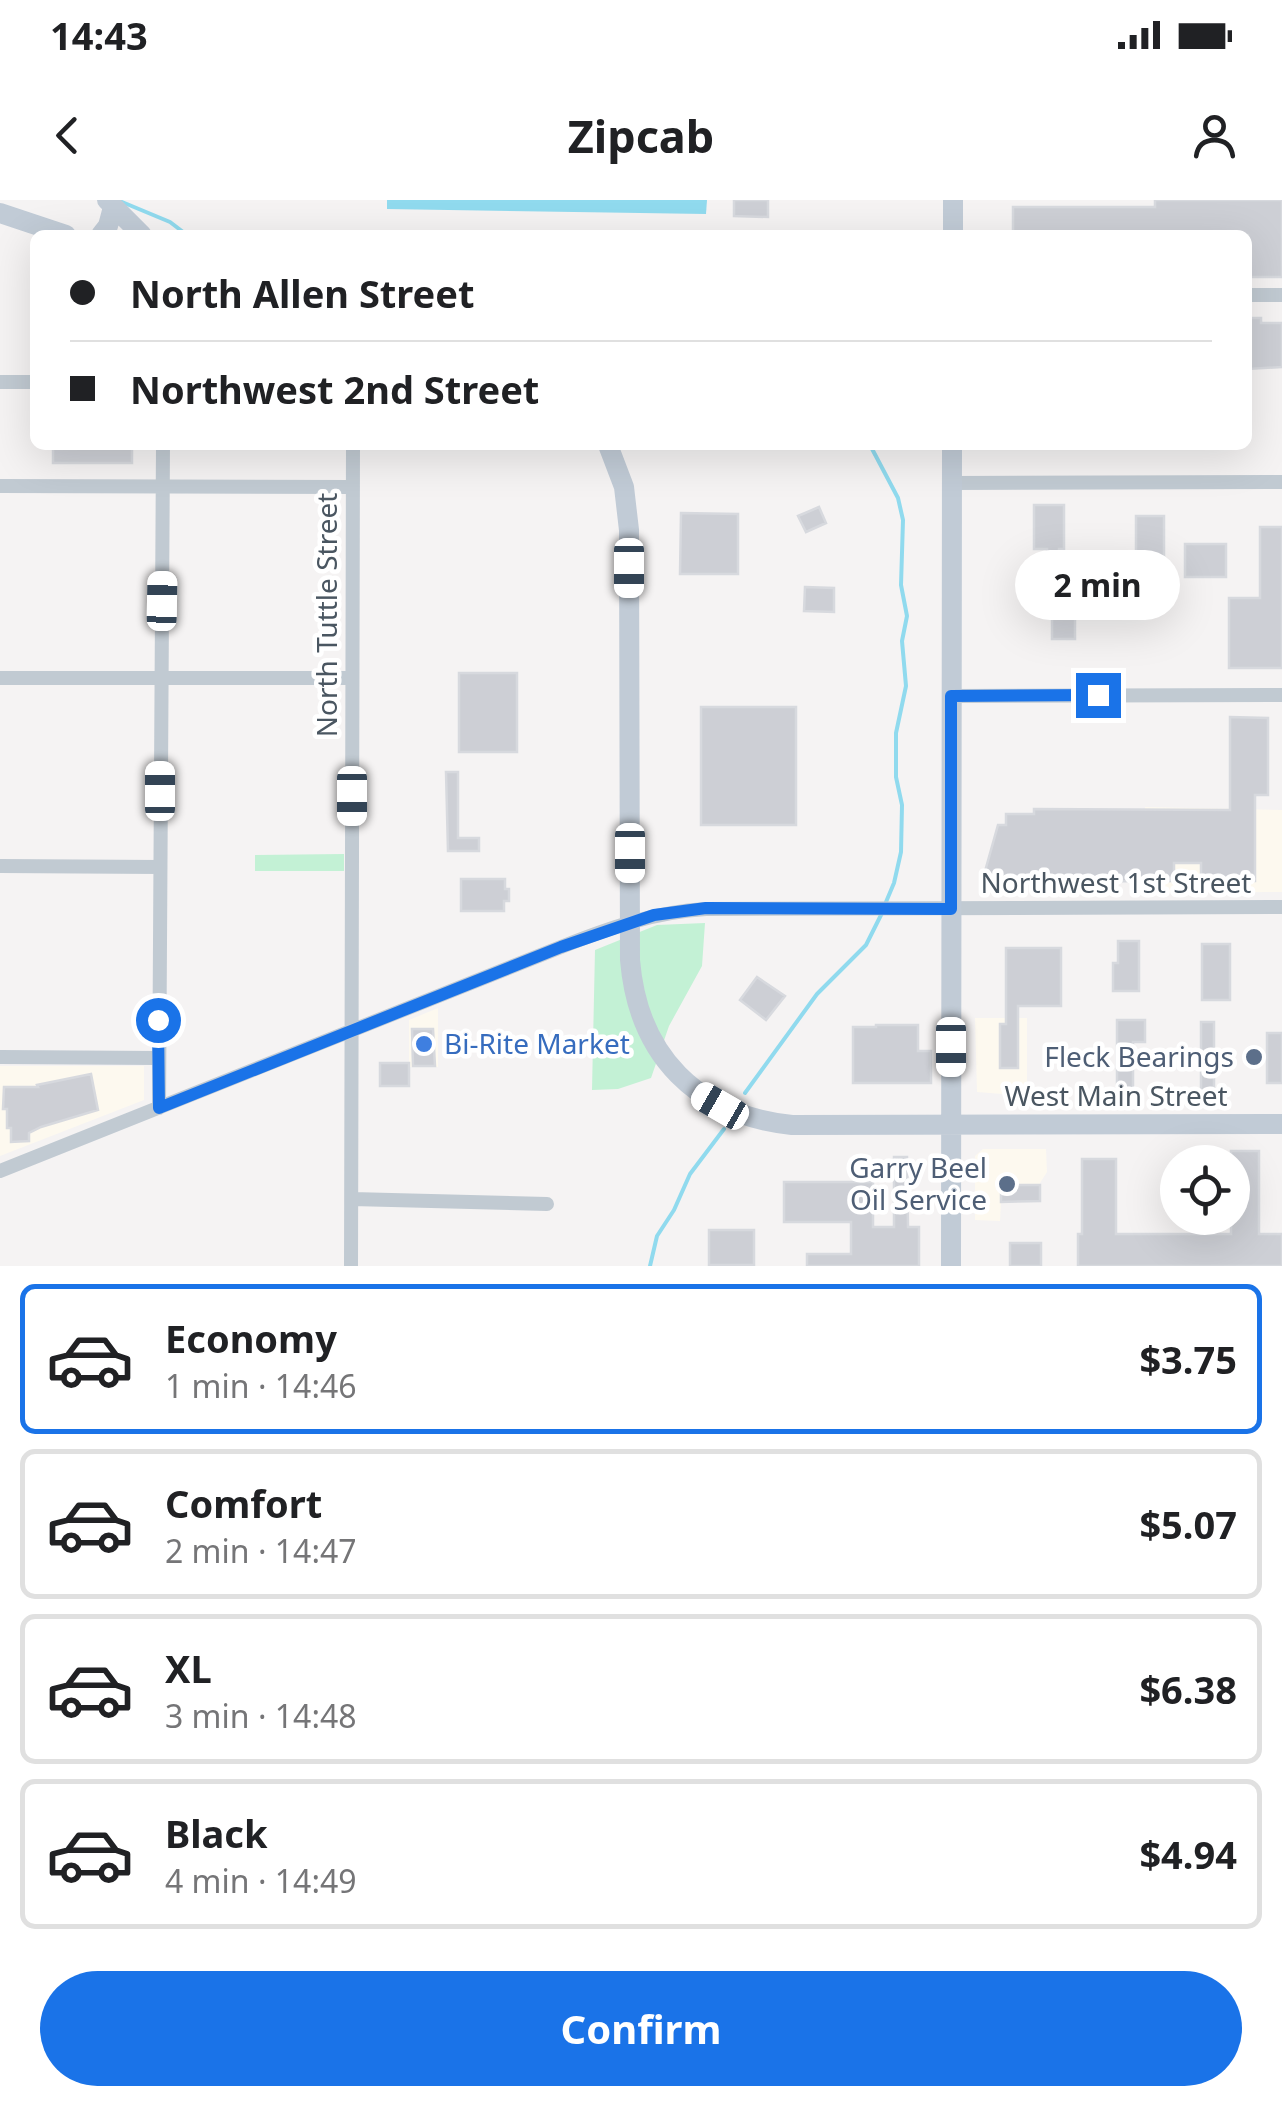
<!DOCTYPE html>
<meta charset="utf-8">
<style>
:root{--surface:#fff;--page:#f6f6f6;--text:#202124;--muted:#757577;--line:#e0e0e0;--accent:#1a73e8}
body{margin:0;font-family:"Noto Sans",sans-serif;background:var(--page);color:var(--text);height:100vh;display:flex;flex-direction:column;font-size:38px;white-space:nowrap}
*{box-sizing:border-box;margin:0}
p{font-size:32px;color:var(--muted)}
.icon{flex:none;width:55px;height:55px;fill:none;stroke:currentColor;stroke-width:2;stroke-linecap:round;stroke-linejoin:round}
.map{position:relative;height:1066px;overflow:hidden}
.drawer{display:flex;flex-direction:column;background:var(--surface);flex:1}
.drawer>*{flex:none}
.top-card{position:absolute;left:30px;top:30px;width:1222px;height:220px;border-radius:15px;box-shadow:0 10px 40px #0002;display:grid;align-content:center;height:220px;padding:0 40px;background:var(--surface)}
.tools{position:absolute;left:1160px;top:945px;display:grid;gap:20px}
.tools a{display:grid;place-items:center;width:90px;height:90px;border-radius:50%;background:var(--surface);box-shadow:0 10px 40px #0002;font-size:50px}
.end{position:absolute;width:45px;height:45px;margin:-22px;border:12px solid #1a73e8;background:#fff;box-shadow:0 0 0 5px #fff}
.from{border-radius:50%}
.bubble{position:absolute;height:70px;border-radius:35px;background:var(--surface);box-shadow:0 10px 40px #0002;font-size:32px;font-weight:700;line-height:70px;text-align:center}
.car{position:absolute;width:30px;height:60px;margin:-30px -15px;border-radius:12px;box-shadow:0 0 8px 2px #0007;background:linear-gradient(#fff 24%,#345 0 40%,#fff 0 76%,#345 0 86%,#fff 0)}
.top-card b{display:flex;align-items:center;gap:35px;height:95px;font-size:38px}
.top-card b+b{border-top:2px solid var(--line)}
.top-card i{width:25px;height:25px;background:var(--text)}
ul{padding:18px 0 0;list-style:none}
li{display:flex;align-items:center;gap:30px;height:150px;margin:0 20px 15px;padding:0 20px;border:5px solid var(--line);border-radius:15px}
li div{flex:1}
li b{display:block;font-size:38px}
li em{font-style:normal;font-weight:700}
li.selected{border-color:var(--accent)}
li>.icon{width:90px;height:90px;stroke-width:1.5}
.action{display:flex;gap:20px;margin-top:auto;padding:20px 40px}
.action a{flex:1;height:115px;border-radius:60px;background:var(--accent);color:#fff;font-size:40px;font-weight:700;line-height:115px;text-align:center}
.status{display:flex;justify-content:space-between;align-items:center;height:70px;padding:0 50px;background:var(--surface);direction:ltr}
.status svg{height:28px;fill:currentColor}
header{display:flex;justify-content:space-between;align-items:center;height:130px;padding:0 40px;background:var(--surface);font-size:45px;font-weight:700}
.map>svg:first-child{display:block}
</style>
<div class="status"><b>14:43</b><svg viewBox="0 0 49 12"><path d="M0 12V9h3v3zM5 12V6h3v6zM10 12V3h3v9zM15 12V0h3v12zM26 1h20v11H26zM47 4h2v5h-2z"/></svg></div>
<header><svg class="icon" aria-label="back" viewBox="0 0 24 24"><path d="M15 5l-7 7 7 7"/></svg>Zipcab<svg class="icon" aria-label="person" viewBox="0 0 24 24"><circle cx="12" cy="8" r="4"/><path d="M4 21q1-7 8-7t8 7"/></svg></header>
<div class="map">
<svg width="1282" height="1066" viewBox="0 0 1282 1066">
<rect width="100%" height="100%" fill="#f5f3f3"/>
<!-- commercial -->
<path fill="#fdf9ef" d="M1145 607 1282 610V692L1144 693Z
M438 808V867H409V820Z
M975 818H1027V896L977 892Z
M0 866H144V900L0 956Z
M983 949H1046L1047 972 1040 983V1001L1001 1002 1000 1021 975 1020V956Z"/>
<!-- green -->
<path fill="#c3f1d5" d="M344 654V671H255V655Z
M705 723 702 766 669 826 651 878 618 889 592 890 595 750 657 725Z"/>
<!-- water -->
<path fill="#90daee" d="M387 0H707L706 14 387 9Z"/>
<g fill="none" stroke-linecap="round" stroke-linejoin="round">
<!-- stream -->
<path stroke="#90daee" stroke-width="4" d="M122 2 170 22 187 35
M870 245 898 298 903 320 901 385 907 416 902 441 906 486 896 533V577L902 605 901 652 894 683 886 702
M745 893 817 794 866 745 883 711
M650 1066 657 1036 674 1010 690 974 724 929"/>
</g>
<!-- building -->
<path fill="#cdcfd5" stroke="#d7d9de" stroke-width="2.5" d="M734 0H768V17L734 16Z
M1155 0H1282V77H1248V35H1013V7H1155Z
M1248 118H1261V123H1282V167L1248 169Z
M53 245H132V263H53Z
M1034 305H1064V349H1059V372H1063V398H1075V439H1052V382H1045L1047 349H1034Z
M819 307 826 323 806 332 798 316Z
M681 313 738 314V374H680Z
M1136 316H1164V364H1136Z
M1260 327H1282V468H1229V398H1260Z
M1185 344H1226V377H1185Z
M805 387 834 388V412L804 411Z
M459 473H517V552H459Z
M701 507H796V625H701Z
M1230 517 1268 518V595H1255V681H1201V663H1174V681L982 682 998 625H1006V614H1034V609L1230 610Z
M446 572H458V638H479V651H448Z
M461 679H505V689H509V701H504V711H461Z
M1118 741H1139V791H1113V763H1118Z
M1202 744H1230V800H1202Z
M1006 748H1061V806H1018V868H1000V824H1006Z
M757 777 785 796 766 820 740 800Z
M1117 820H1145V842H1133V898H1117Z
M1201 822H1214V896H1201Z
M876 825H918V851H931V883H853V827H876Z
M412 829H433L435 866H413Z
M1267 833H1282V883H1267Z
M380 863H409V886H380Z
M91 874 98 910 41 927 29 933V941L11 942V928H7V909H3L4 887H38L37 885Z
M1231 951H1259V1034H1282V1066H1078V1034H1082V959H1116V1034H1231Z
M894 957H907L908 1027H919V1066H807V1054H851V1022H784V982H873V1027H894Z
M1006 985H1040V1001L1001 1002V989Z
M709 1030H754V1065H709Z
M1010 1043H1041V1066H1010Z"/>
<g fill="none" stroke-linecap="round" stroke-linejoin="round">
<!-- street -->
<path stroke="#c1cad2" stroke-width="14" d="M1248 95H1282
M0 182H35
M952 283 1282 282
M0 286 353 287
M0 478H352
M951 496 1282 495
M0 666 160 667
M0 857 158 858
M159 908 163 245
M0 971 561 747C609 728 654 712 706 709L1282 707
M352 999 547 1004
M351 1066 353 245"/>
<!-- secondary -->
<path stroke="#c1cbd6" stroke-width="20" d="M107 0 142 35
M0 13 66 35
M101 35 108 26 113 7
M953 35V0
M608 245 624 287 629 330 630 760C638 856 697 915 792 925L1282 924
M951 1066 952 245"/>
</g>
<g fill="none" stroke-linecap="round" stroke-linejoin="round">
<!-- route -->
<path stroke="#1a73e8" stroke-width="12" d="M158 820 159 908 561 747 654 715 706 708 951 709V496L1098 495"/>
</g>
<!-- markers -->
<circle fill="#3f7fe0" stroke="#fff" stroke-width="4" cx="424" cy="844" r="10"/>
<g fill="#5c6f8a" stroke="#fff" stroke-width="4">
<circle cx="1254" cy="857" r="10"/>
<circle cx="1007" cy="984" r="10"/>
</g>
<g text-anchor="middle" stroke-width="9" stroke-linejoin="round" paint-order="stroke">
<!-- street labels -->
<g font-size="28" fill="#4a5661" stroke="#fff">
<text transform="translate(327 415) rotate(-90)" y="10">North Tuttle Street</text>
<text x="1116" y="693">Northwest 1st Street</text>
<text x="1116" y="906">West Main Street</text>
</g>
<!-- shop labels -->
<g font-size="28" fill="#366cbe" stroke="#fff" text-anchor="start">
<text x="444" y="854">Bi-Rite Market</text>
</g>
<!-- service labels -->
<g font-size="28" fill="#4e5e75" stroke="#fff" text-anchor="end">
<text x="1234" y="867">Fleck Bearings</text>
<text x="987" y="978">Garry Beel<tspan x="987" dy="32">Oil Service</tspan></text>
</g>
</g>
</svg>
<div class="tools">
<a><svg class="icon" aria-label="locate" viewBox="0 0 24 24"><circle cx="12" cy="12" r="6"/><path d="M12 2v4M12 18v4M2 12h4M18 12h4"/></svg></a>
</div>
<i class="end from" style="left:158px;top:820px"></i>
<i class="end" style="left:1098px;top:495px"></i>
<div class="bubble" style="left:1015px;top:350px;width:165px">2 min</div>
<i class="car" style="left:629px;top:368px;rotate:180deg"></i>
<i class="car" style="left:162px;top:401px;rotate:1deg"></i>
<i class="car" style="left:160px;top:591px;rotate:0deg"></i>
<i class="car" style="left:352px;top:596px;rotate:180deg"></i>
<i class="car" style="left:630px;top:653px;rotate:180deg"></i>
<i class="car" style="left:951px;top:847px;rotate:180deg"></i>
<i class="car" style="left:720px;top:906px;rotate:300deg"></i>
<div class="top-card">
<b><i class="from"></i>North Allen Street</b>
<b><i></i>Northwest 2nd Street</b>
</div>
</div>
<section class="drawer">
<ul>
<li class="selected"><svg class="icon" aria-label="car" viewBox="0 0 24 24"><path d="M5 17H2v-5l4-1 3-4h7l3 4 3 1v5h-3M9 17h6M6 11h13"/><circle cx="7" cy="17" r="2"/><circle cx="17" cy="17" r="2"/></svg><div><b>Economy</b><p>1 min · 14:46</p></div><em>$3.75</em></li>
<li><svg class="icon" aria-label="car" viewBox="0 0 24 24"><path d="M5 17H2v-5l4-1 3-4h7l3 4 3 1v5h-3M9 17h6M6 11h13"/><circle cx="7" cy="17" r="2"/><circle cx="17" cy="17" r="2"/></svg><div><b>Comfort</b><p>2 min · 14:47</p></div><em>$5.07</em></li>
<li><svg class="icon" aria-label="car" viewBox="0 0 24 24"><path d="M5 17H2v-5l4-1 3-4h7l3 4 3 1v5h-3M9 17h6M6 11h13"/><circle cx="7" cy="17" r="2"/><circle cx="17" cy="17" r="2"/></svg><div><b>XL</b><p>3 min · 14:48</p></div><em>$6.38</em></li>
<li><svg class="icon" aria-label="car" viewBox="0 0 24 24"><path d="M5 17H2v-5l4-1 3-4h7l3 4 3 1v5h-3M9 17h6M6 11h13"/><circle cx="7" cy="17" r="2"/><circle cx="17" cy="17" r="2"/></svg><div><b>Black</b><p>4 min · 14:49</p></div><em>$4.94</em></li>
</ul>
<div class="action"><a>Confirm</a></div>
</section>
